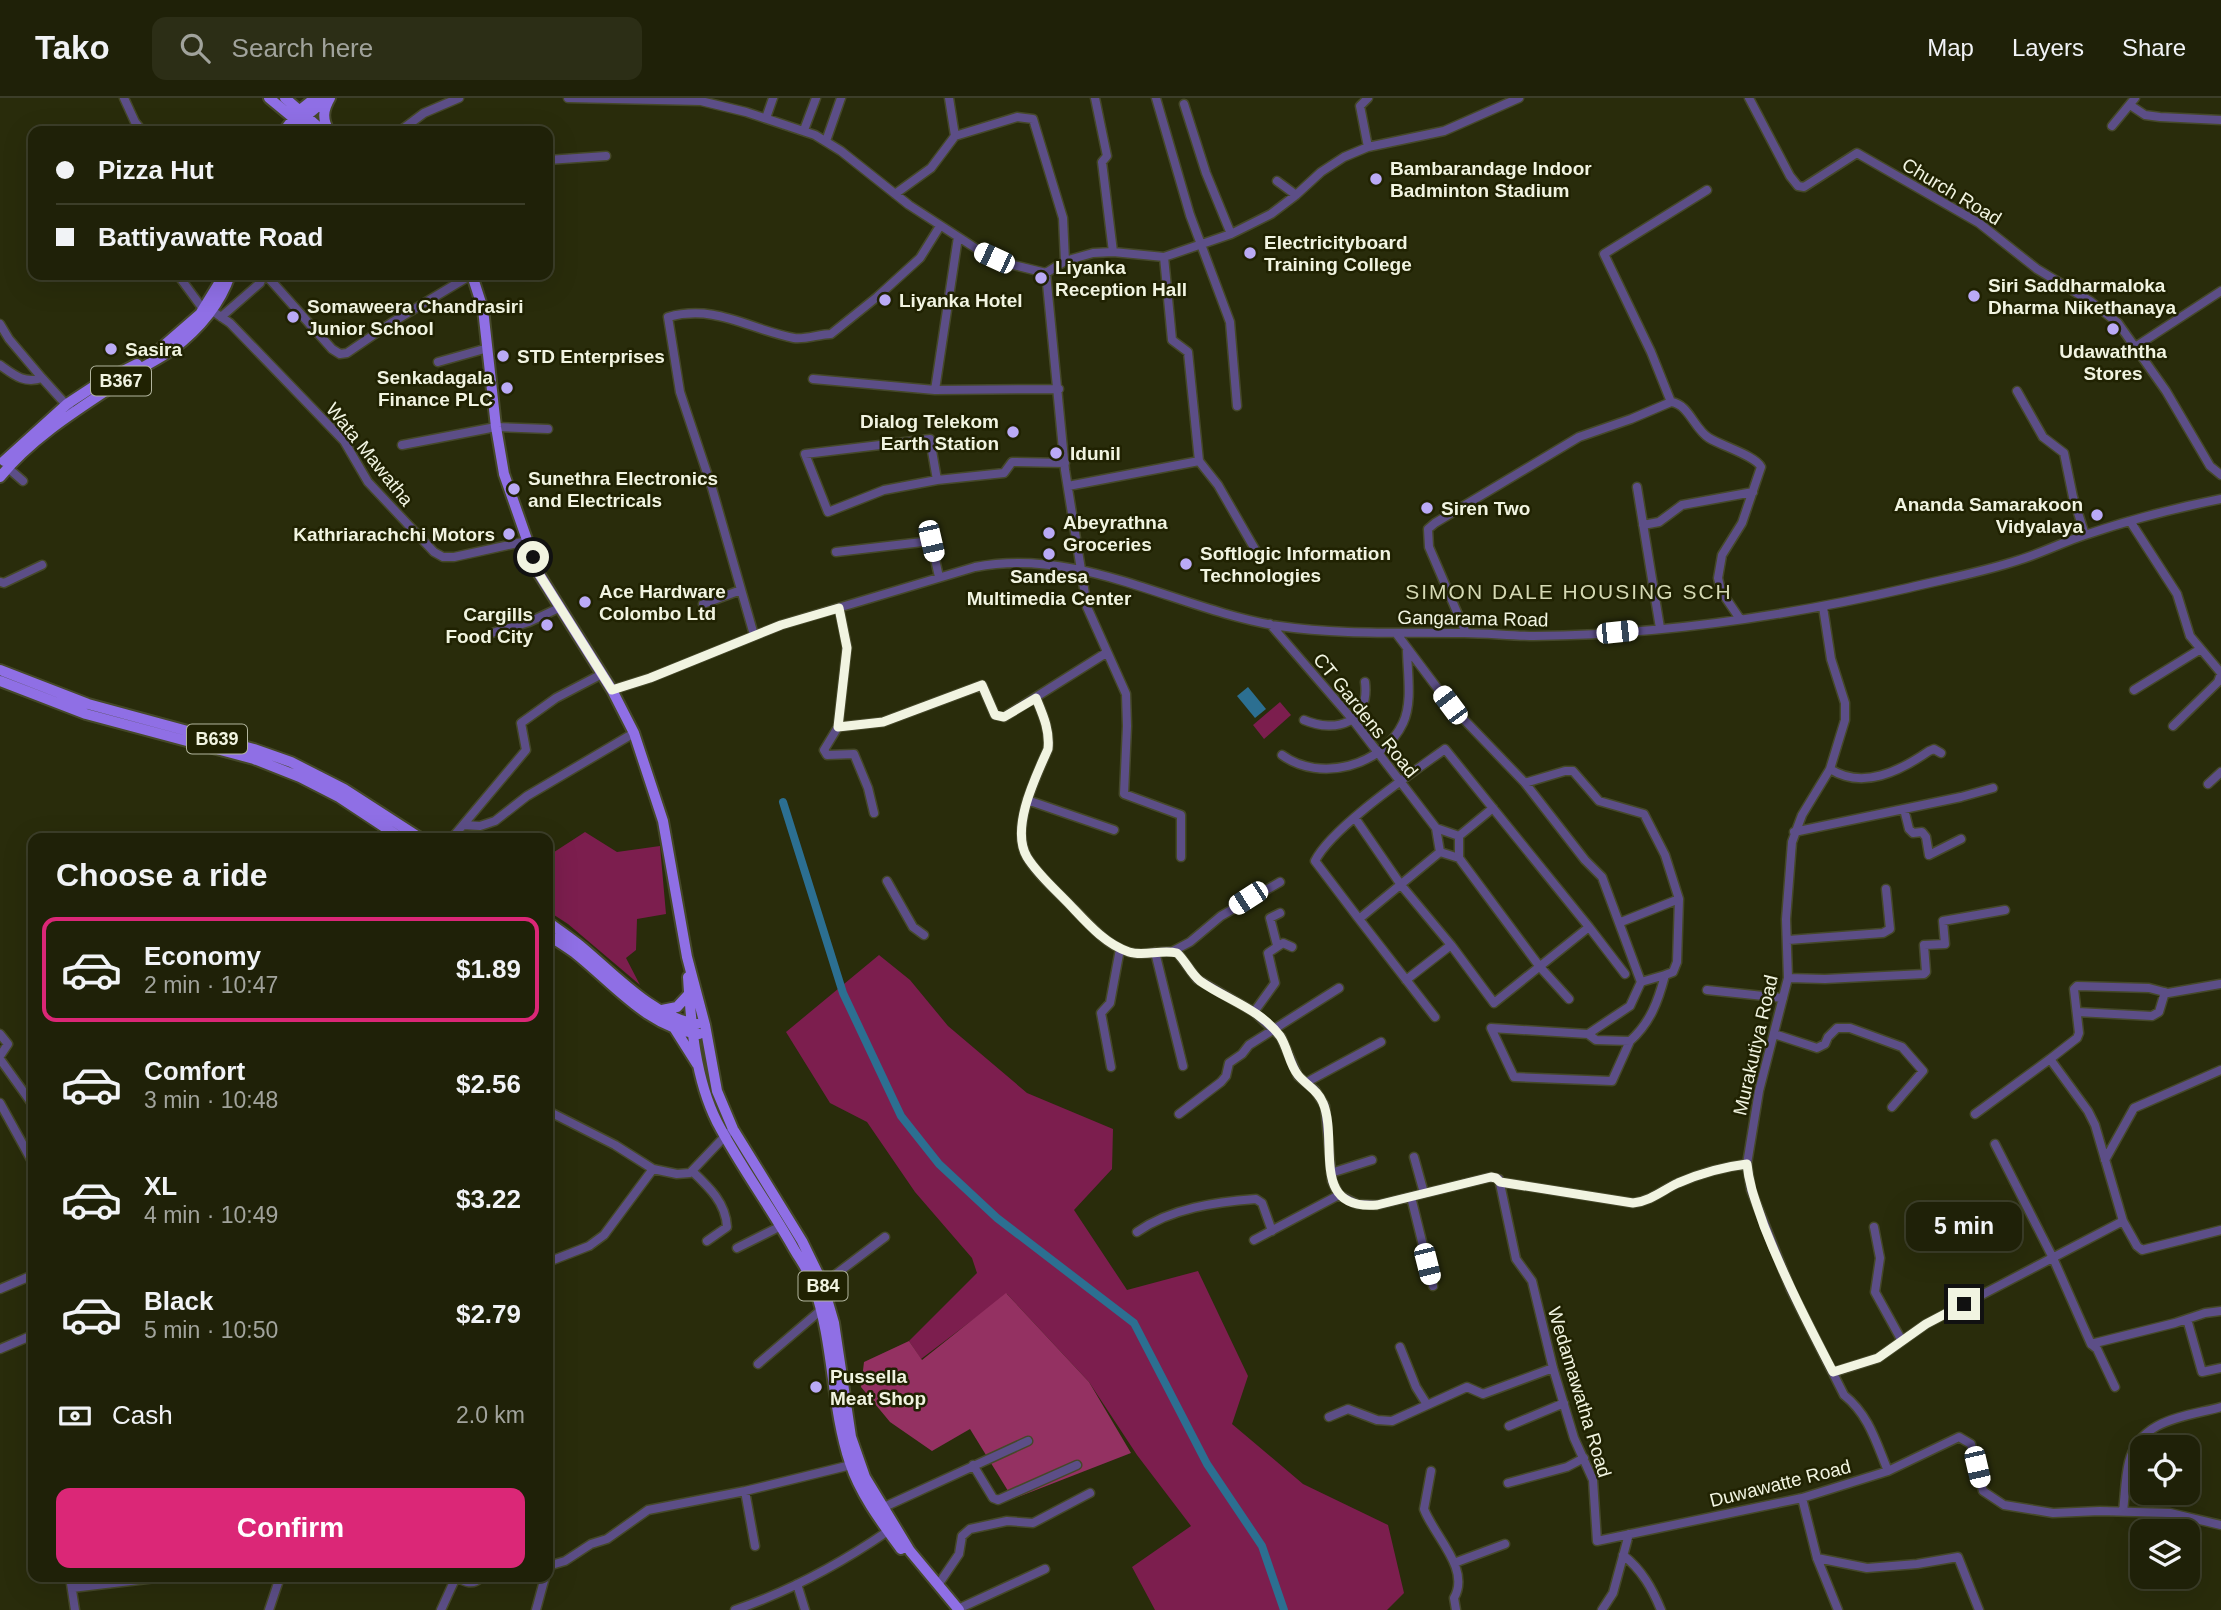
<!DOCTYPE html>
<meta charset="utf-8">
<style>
:root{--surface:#1f2108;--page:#2c2e16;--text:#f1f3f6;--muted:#a1a39c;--line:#3c3e29;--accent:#db2777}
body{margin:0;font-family:Helvetica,sans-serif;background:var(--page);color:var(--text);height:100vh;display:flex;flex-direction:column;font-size:26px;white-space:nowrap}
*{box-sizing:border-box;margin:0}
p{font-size:23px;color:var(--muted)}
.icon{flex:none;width:38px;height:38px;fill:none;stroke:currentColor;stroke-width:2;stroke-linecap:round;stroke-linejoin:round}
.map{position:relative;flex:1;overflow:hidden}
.details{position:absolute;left:28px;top:735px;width:525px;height:749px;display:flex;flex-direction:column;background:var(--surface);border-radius:14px;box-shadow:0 7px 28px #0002,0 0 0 2px var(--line)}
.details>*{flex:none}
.top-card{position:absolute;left:28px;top:28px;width:525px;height:154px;border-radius:14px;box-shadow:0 7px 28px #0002,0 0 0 2px var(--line);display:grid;align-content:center;height:154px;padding:0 28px;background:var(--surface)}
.controls{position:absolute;left:2130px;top:1337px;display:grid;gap:14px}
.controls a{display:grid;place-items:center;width:70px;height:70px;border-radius:14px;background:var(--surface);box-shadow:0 7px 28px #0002,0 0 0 2px var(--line);font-size:35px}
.end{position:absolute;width:32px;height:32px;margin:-16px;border:9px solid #f1f4e1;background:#111;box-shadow:0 0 0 4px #111}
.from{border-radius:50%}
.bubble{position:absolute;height:49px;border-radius:14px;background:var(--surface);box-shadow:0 7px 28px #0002,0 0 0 2px var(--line);font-size:23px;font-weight:700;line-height:49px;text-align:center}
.car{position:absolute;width:21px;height:42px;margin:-21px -10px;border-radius:9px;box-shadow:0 0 5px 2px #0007;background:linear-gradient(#fff 24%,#345 0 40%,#fff 0 76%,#345 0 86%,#fff 0)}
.top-card b{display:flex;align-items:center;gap:24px;height:66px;font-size:26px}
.top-card b+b{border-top:2px solid var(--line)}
.top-card i{width:18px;height:18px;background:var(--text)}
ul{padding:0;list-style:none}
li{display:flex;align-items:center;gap:21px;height:105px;margin:0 14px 10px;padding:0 14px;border:4px solid transparent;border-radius:14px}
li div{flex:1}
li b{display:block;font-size:26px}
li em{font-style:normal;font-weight:700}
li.active{border-color:var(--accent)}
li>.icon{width:63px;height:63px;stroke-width:1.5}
h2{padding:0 28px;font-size:32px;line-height:84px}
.pay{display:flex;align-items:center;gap:18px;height:77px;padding:0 28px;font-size:26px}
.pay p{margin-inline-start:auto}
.button{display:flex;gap:14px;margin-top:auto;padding:14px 28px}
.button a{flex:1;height:80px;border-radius:14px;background:var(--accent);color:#fff;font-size:28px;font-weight:700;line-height:80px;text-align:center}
header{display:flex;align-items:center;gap:42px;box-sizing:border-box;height:98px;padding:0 35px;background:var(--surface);border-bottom:2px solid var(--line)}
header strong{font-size:33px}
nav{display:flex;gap:38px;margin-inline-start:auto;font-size:24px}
.search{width:490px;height:63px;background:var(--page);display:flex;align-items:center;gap:18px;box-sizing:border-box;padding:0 24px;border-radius:14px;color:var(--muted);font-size:26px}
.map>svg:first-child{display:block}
</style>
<header>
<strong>Tako</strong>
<div class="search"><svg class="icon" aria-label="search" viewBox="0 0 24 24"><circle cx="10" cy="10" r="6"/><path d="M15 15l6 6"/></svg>Search here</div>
<nav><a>Map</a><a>Layers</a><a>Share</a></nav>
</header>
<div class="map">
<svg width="2221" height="1512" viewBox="0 0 2221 1512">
<rect width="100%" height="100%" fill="#292c0b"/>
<!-- green -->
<path fill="#7c1e4e" d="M1280 604 1291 617 1264 641 1253 627Z
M585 734 617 754 660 748 666 816 637 821 636 852 626 860 640 887 568 826 548 813V758Z
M879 857 910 882 948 928 1027 995 1113 1031 1112 1071 1074 1112 1127 1192 1198 1173 1248 1278 1232 1326 1303 1386 1388 1427 1404 1495 1387 1512H1155L1132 1469 1191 1428 1137 1357 1089 1284 1007 1196 921 1261 909 1243 977 1175 972 1160 915 1094 867 1024 830 1005 786 934Z"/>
<!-- forest -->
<path fill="#943162" d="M1006 1195 1089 1284 1131 1355 1013 1401 970 1331 932 1353 890 1324 861 1289 864 1264 909 1243 922 1262Z"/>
<!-- water -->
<path fill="#2c6f91" d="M1248 589 1266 611 1255 620 1237 598Z"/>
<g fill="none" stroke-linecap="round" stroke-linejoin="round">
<!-- canal -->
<path stroke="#2c6f91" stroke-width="8" d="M783 704 843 895 901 1018 939 1066 997 1120 1134 1225 1207 1366 1262 1448 1284 1512"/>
<defs>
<path id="minor" d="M124 0 135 24 142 33
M568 0 701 3 746 14 815 37 841 53 909 107 980 153 1009 166 1046 175 1065 163 1093 155 1113 154 1164 159 1231 136 1271 116 1296 97 1321 74 1344 59 1368 49 1444 33 1519 0
M1095 0 1107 58 1102 64 1113 154
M1156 0 1190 117 1230 224 1237 308
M1368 0 1360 8 1368 49
M1749 0 1790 78 1798 88 1804 89 1857 55 1979 125 2037 171 2090 203 2118 225 2166 293 2210 368 2221 377
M1184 6 1206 75 1231 136
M2130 7 2145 17 2160 19 2221 22
M766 20 773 0
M2112 28 2135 0
M804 32 816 0
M400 33 424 15 459 0
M955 38 1017 19 1033 21 1063 120 1065 163
M826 43 841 0
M548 62 606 58
M1277 83 1296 97
M1707 92 1604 156 1651 254 1671 304C1689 306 1694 331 1709 340 1722 348 1756 358 1761 369L1742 425 1722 457 1718 480 1721 493 1740 521
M895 96 931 70 955 38 949 0
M1164 159 1172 242 1188 254 1199 363
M1046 175 1065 372 1087 509 1126 596 1127 628 1124 696 1181 717V759
M178 177 203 211
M266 177 332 251 340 256 347 255 391 225 471 177
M211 212 230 225 344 343 368 384 434 454 443 459H454L527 443
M221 219 260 185 263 177
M0 226 9 241 42 280
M2135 249 2221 193
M438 264 488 250
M0 267C14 277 24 286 42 280L70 311
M813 281 935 292 1059 291
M935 292 958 139
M2017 293 2043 339 2064 355 2073 399 2085 437
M402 347 496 329 548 331
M8 370 23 383
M937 382 930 341 805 356 828 414 884 392 937 382 1004 375 1012 364 1065 365
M1068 388 1199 363 1218 387 1256 453
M1637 389 1660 530
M2130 423 2177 496 2190 538 2221 575
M1643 427 1659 424 1682 407 1753 394
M836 454 931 443 939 479
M0 484 4 485 42 467
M703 506 741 492
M1823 509 1831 561 1845 605V622L1830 671 1802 717 1792 744 1786 821 1788 880 1759 993 1747 1066 1751 1092 1791 1192 1844 1297C1869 1317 1876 1344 1888 1373
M839 510 847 549 838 629 824 652 827 657 854 656 868 690 874 715
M1270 526 1353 622 1436 730 1440 754 1459 760V738L1436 730
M492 535 529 524 559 510
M1396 535 1450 607 1525 685 1585 762 1602 779 1641 884 1630 908 1588 936 1596 942 1630 943C1650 925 1658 904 1665 877L1641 884
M1466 535 1429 449 1428 431 1435 425 1579 339 1631 321 1671 304
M754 537 712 390 680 294 668 219C716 206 748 231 794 240 804 242 820 236 831 236L877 199 920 160 940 128
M612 592 650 580 781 527 975 469C1079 448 1178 512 1279 528 1340 537 1403 534 1464 535 1487 535 1511 538 1534 538 1659 537 1787 518 1908 490 1945 481 1983 474 2019 462 2042 455 2063 444 2085 437 2129 422 2175 410 2221 401
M2134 592 2199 552
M1036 600C1043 617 1050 632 1048 651 1036 679 1010 730 1027 759 1039 779 1059 795 1074 811 1090 827 1106 847 1129 854 1144 859 1161 851 1177 854L1197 881 1254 914 1281 939 1298 978 1315 992 1325 1008 1332 1083 1339 1097 1357 1106 1377 1107 1491 1079 1499 1081 1516 1161 1532 1183 1553 1270 1574 1340 1593 1382 1597 1443 1802 1400 1888 1373 1959 1339 1971 1346 1983 1393 2004 1407 2053 1415 2100 1413 2170 1415 2221 1427
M1304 622C1337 636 1370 624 1365 584
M2173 628 2218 584 2221 576
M838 629 883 624 982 587 995 617 1004 619 1106 555
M1282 657C1320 685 1383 668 1403 625 1413 604 1407 573 1407 550
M1830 671C1863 692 1900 673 1929 653L1934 651 1941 655
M1525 685 1565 673H1573L1599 703 1644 716 1665 757 1679 801
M2208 686 2221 674
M1027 702 1114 732
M1904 711 1909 731 1913 735 1922 734 1926 739 1929 757 1961 741
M1355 720 1401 787 1451 847 1494 905 1589 829 1445 651C1412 675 1331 730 1315 763L1359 821 1440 754
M463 727 526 652 521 625 556 600 602 576
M1794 734 1961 699 1993 690
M1459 738 1493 710
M452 740 463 727 480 728 495 723 527 698 634 635
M1459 760 1540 869 1569 901
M887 783 913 829 924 837
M1359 821 1435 919
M1621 824 1679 801 1677 864 1673 874 1665 877
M1589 829 1625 876
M1788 842 1883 835 1890 831 1886 791
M1277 847 1270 820 1280 815
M1173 853 1190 844 1221 818 1280 784
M1155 854 1183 968
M1788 880 1825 881 1924 876 1926 874 1924 847 1945 846 1943 823 2005 812
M1406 882 1451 847
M1707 892 1783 900
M1254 914 1275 885 1268 855 1283 845 1292 849
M2077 914 2152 918 2159 914 2165 894
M0 936 8 946 0 958
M1588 936 1491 930 1514 979 1612 983 1630 943
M1774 936 1817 950 1825 946 1828 939 1837 930H1850L1902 949 1923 973 1892 1009
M0 961 33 1007
M2050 961 2077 940 2079 935 2074 891 2077 888 2149 890 2168 895 2220 886
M1111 969 1101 915 1110 905 1120 851
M1307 984 1381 944
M0 1005 33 1065
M548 1013 615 1047 653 1071
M1179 1016 1221 984 1226 978 1229 965 1242 956 1249 947 1339 890
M1975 1016 2050 961 2088 1013 2095 1027 2123 1123
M1995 1046 2053 1160 2091 1246 2097 1251 2115 1289
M1414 1059 1424 1095
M2105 1062 2134 1010 2221 972
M692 1073C709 1089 726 1105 727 1129L707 1143
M1331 1075 1372 1062
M1500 1084 1633 1105C1651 1103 1662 1092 1678 1085 1701 1075 1722 1069 1747 1066
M1411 1099 1433 1188
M1874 1129 1880 1160 1875 1194 1902 1243
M1137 1134C1171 1110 1216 1104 1256 1101L1262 1105 1272 1133
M1254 1142 1339 1097
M737 1150 781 1128
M548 1164 589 1148 604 1137 653 1071 677 1076 690 1075 728 1035
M823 1186 885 1139
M0 1191 33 1177
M2187 1221 2202 1274 2221 1270
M2091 1246 2175 1225 2205 1215 2221 1213
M1400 1249 1416 1289 1426 1305
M0 1251 33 1237
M758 1266 821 1212
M1834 1274 1878 1260 1926 1226 2123 1123 2137 1148 2142 1152 2221 1132
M1329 1319 1348 1311 1377 1322 1392 1323 1467 1289 1483 1296 1553 1270
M1509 1328 1564 1305
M973 1367 993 1400 998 1402 1077 1367
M1431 1373 1424 1411C1434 1438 1471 1471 1454 1500L1456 1512
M1508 1385 1567 1369 1584 1360
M745 1393 755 1448
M1802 1400 1817 1460 1838 1512
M882 1410 1028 1343
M2123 1413C2125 1398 2125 1380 2129 1364 2140 1321 2184 1319 2221 1309
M1623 1457C1642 1472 1652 1490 1661 1512
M1817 1460 1867 1470 1917 1466 1958 1459 1979 1512
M1454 1465 1505 1446
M548 1468 565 1463 591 1446 607 1441 648 1412 745 1393 855 1366
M70 1479 75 1512
M456 1479C465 1484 473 1488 481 1479
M797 1486 805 1512
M938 1487 959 1456 962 1438 970 1431 1007 1423 1033 1425 1090 1395
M72 1490 164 1479
M958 1511 1045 1471
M269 1512 280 1479
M441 1512 456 1479
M536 1512 545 1479
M735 1512C790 1493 840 1466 888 1433
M1602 1512 1613 1495 1629 1436"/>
<path id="major" d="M269 0 309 33
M285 0 323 33
M284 33 299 13 315 0
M294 33 305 19 328 0
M329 33C322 21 323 12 330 0
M472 177 483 211 496 329 504 376 539 476 612 592 634 635 663 723 687 859 705 927 717 993 733 1031 802 1143 822 1184 834 1225 851 1339 865 1379 910 1453 959 1512
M154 256 200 216 224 177
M4 363 67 306 99 285 137 266
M0 379C34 337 85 307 130 277 144 268 159 261 172 252 197 233 220 207 230 177
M0 572 88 606 254 651 291 664 344 691 420 740
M0 583 86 616 254 661 300 679 339 699 401 740
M548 824C560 833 572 841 583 850 614 876 656 921 697 926
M548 837C557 843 567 849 575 855 613 885 648 930 699 936
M688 879C691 927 695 980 717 1024 740 1068 770 1108 794 1151 801 1163 810 1175 814 1188 834 1245 831 1308 850 1365 860 1396 882 1425 901 1451
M662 912 677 909 689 896
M673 928 697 966"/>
</defs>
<!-- minor casing -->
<use href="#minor" stroke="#454829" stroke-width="11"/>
<!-- major casing -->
<use href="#major" stroke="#454829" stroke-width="14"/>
<!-- minor -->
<use href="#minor" stroke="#5c4e87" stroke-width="8"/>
<!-- major -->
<use href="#major" stroke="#8f6fe5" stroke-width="10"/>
</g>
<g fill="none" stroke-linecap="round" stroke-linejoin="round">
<!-- route -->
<path stroke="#f1f4e1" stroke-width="9" d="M533 459 539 476 612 592 650 580 781 527 839 510 847 550 838 629 883 624 982 587 995 617 1004 619 1036 600C1043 617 1050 632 1048 651 1036 678 1010 730 1027 759 1038 777 1056 792 1070 807 1087 825 1105 846 1129 854 1144 859 1161 851 1177 855 1186 863 1190 875 1200 883 1227 902 1260 911 1280 938 1288 950 1289 966 1298 977 1306 987 1318 992 1323 1005 1339 1043 1309 1113 1377 1107L1491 1079 1496 1080 1500 1084 1633 1105C1651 1103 1663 1092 1678 1085 1701 1075 1722 1069 1747 1066 1749 1088 1757 1107 1764 1128 1784 1179 1808 1226 1833 1274L1878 1260 1926 1226 1964 1206"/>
</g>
<!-- markers -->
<g fill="#baaaf6" stroke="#202202" stroke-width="2.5">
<circle cx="1376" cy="81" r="7"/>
<circle cx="1250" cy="155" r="7"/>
<circle cx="1041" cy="180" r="7"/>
<circle cx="1974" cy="198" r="7"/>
<circle cx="885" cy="202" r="7"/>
<circle cx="293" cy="219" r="7"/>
<circle cx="2113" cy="231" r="7"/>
<circle cx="111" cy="251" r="7"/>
<circle cx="503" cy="258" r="7"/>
<circle cx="507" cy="290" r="7"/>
<circle cx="1013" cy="334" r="7"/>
<circle cx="1056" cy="355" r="7"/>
<circle cx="514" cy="391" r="7"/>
<circle cx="1427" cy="410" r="7"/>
<circle cx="2097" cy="417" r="7"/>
<circle cx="1049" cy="435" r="7"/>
<circle cx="509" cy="436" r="7"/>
<circle cx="1049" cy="456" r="7"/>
<circle cx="1186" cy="466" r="7"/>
<circle cx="585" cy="504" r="7"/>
<circle cx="547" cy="527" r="7"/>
<circle cx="816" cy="1289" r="7"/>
</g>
<g text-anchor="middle" stroke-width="5" stroke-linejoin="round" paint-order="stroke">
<!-- shield labels -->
<g fill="#202202" stroke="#b2b59e" stroke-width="2">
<rect x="91" y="268.5" width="60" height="29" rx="5"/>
<rect x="187" y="626.5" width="60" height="29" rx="5"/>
<rect x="798.5" y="1173.5" width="49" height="29" rx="5"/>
</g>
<g font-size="18" font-weight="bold" fill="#f1f4e1">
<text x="121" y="289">B367</text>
<text x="217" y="647">B639</text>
<text x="823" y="1194">B84</text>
</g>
<!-- poi labels -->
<g font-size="19" font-weight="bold" fill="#f1f4e1" stroke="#202202" text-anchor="start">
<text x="1390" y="77">Bambarandage Indoor<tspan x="1390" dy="22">Badminton Stadium</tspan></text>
<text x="1264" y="151">Electricityboard<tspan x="1264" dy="22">Training College</tspan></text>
<text x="1055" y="176">Liyanka<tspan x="1055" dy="22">Reception Hall</tspan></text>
<text x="1988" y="194">Siri Saddharmaloka<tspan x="1988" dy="22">Dharma Nikethanaya</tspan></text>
<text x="899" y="209">Liyanka Hotel</text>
<text x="307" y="215">Somaweera Chandrasiri<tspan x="307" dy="22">Junior School</tspan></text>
<text x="125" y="258">Sasira</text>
<text x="2113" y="260" text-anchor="middle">Udawaththa<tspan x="2113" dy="22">Stores</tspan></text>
<text x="517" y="265">STD Enterprises</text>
<text x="493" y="286" text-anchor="end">Senkadagala<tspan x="493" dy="22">Finance PLC</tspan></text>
<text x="999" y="330" text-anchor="end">Dialog Telekom<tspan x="999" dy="22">Earth Station</tspan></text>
<text x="1070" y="362">Idunil</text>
<text x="528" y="387">Sunethra Electronics<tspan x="528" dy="22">and Electricals</tspan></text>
<text x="2083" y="413" text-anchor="end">Ananda Samarakoon<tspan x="2083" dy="22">Vidyalaya</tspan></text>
<text x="1441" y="417">Siren Two</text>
<text x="1063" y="431">Abeyrathna<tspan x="1063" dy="22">Groceries</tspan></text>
<text x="495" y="443" text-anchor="end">Kathriarachchi Motors</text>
<text x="1200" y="462">Softlogic Information<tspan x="1200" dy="22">Technologies</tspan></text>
<text x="1049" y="485" text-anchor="middle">Sandesa<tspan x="1049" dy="22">Multimedia Center</tspan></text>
<text x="599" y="500">Ace Hardware<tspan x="599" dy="22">Colombo Ltd</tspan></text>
<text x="533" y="523" text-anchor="end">Cargills<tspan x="533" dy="22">Food City</tspan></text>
<text x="830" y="1285">Pussella<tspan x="830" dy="22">Meat Shop</tspan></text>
</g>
<!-- street labels -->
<g font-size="19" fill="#f1f4e1" stroke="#202202">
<text transform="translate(1952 93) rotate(31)" y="7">Church Road</text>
<text transform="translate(370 356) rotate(51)" y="7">Wata Mawatha</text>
<text transform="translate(1473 520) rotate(1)" y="7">Gangarama Road</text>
<text transform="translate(1366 617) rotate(51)" y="7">CT Gardens Road</text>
<text transform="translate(1755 947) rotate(-77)" y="7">Murakutiya Road</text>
<text transform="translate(1580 1294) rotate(73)" y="7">Wedamawatha Road</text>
<text transform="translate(1780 1385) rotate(-14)" y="7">Duwawatte Road</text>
</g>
<!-- neighbourhood labels -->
<g font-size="21" letter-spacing="2" fill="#d5d9b4" stroke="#202202">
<text x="1569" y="501">SIMON DALE HOUSING SCH</text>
</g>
</g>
</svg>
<div class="controls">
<a><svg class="icon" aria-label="locate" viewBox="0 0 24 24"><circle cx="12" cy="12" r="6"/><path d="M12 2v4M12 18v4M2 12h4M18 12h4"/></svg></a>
<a><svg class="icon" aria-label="layers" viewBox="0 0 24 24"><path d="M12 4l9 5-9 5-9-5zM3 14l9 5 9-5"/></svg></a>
</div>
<i class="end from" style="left:533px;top:459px"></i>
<i class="end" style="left:1964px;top:1206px"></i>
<div class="bubble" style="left:1906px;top:1104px;width:116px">5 min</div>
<i class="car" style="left:994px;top:160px;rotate:295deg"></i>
<i class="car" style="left:931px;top:443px;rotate:167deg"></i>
<i class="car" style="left:1617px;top:534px;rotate:84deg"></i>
<i class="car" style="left:1450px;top:607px;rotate:323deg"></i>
<i class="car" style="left:1248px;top:800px;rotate:237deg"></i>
<i class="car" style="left:1427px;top:1166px;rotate:166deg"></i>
<i class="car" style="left:1977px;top:1369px;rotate:167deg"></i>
<div class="top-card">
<b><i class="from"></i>Pizza Hut</b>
<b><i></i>Battiyawatte Road</b>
</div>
<section class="details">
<h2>Choose a ride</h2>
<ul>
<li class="active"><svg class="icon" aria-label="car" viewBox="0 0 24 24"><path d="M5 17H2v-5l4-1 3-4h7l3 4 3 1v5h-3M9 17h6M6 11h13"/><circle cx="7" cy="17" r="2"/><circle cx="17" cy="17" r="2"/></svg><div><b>Economy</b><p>2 min · 10:47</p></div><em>$1.89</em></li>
<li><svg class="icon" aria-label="car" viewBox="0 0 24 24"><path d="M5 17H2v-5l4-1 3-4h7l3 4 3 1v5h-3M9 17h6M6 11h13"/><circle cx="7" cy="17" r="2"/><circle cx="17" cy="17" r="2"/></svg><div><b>Comfort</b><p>3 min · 10:48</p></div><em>$2.56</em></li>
<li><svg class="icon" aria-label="car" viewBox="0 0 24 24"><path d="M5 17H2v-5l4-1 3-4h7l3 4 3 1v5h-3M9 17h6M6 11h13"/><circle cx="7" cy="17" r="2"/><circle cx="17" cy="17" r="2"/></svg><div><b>XL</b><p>4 min · 10:49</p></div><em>$3.22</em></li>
<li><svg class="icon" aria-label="car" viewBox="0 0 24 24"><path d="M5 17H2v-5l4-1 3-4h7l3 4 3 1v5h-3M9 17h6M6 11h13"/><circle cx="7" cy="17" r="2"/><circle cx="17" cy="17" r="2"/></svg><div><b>Black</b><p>5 min · 10:50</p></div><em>$2.79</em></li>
</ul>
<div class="pay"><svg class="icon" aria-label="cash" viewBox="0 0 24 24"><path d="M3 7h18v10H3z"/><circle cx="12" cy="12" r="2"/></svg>Cash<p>2.0 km</p></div>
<div class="button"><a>Confirm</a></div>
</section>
</div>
